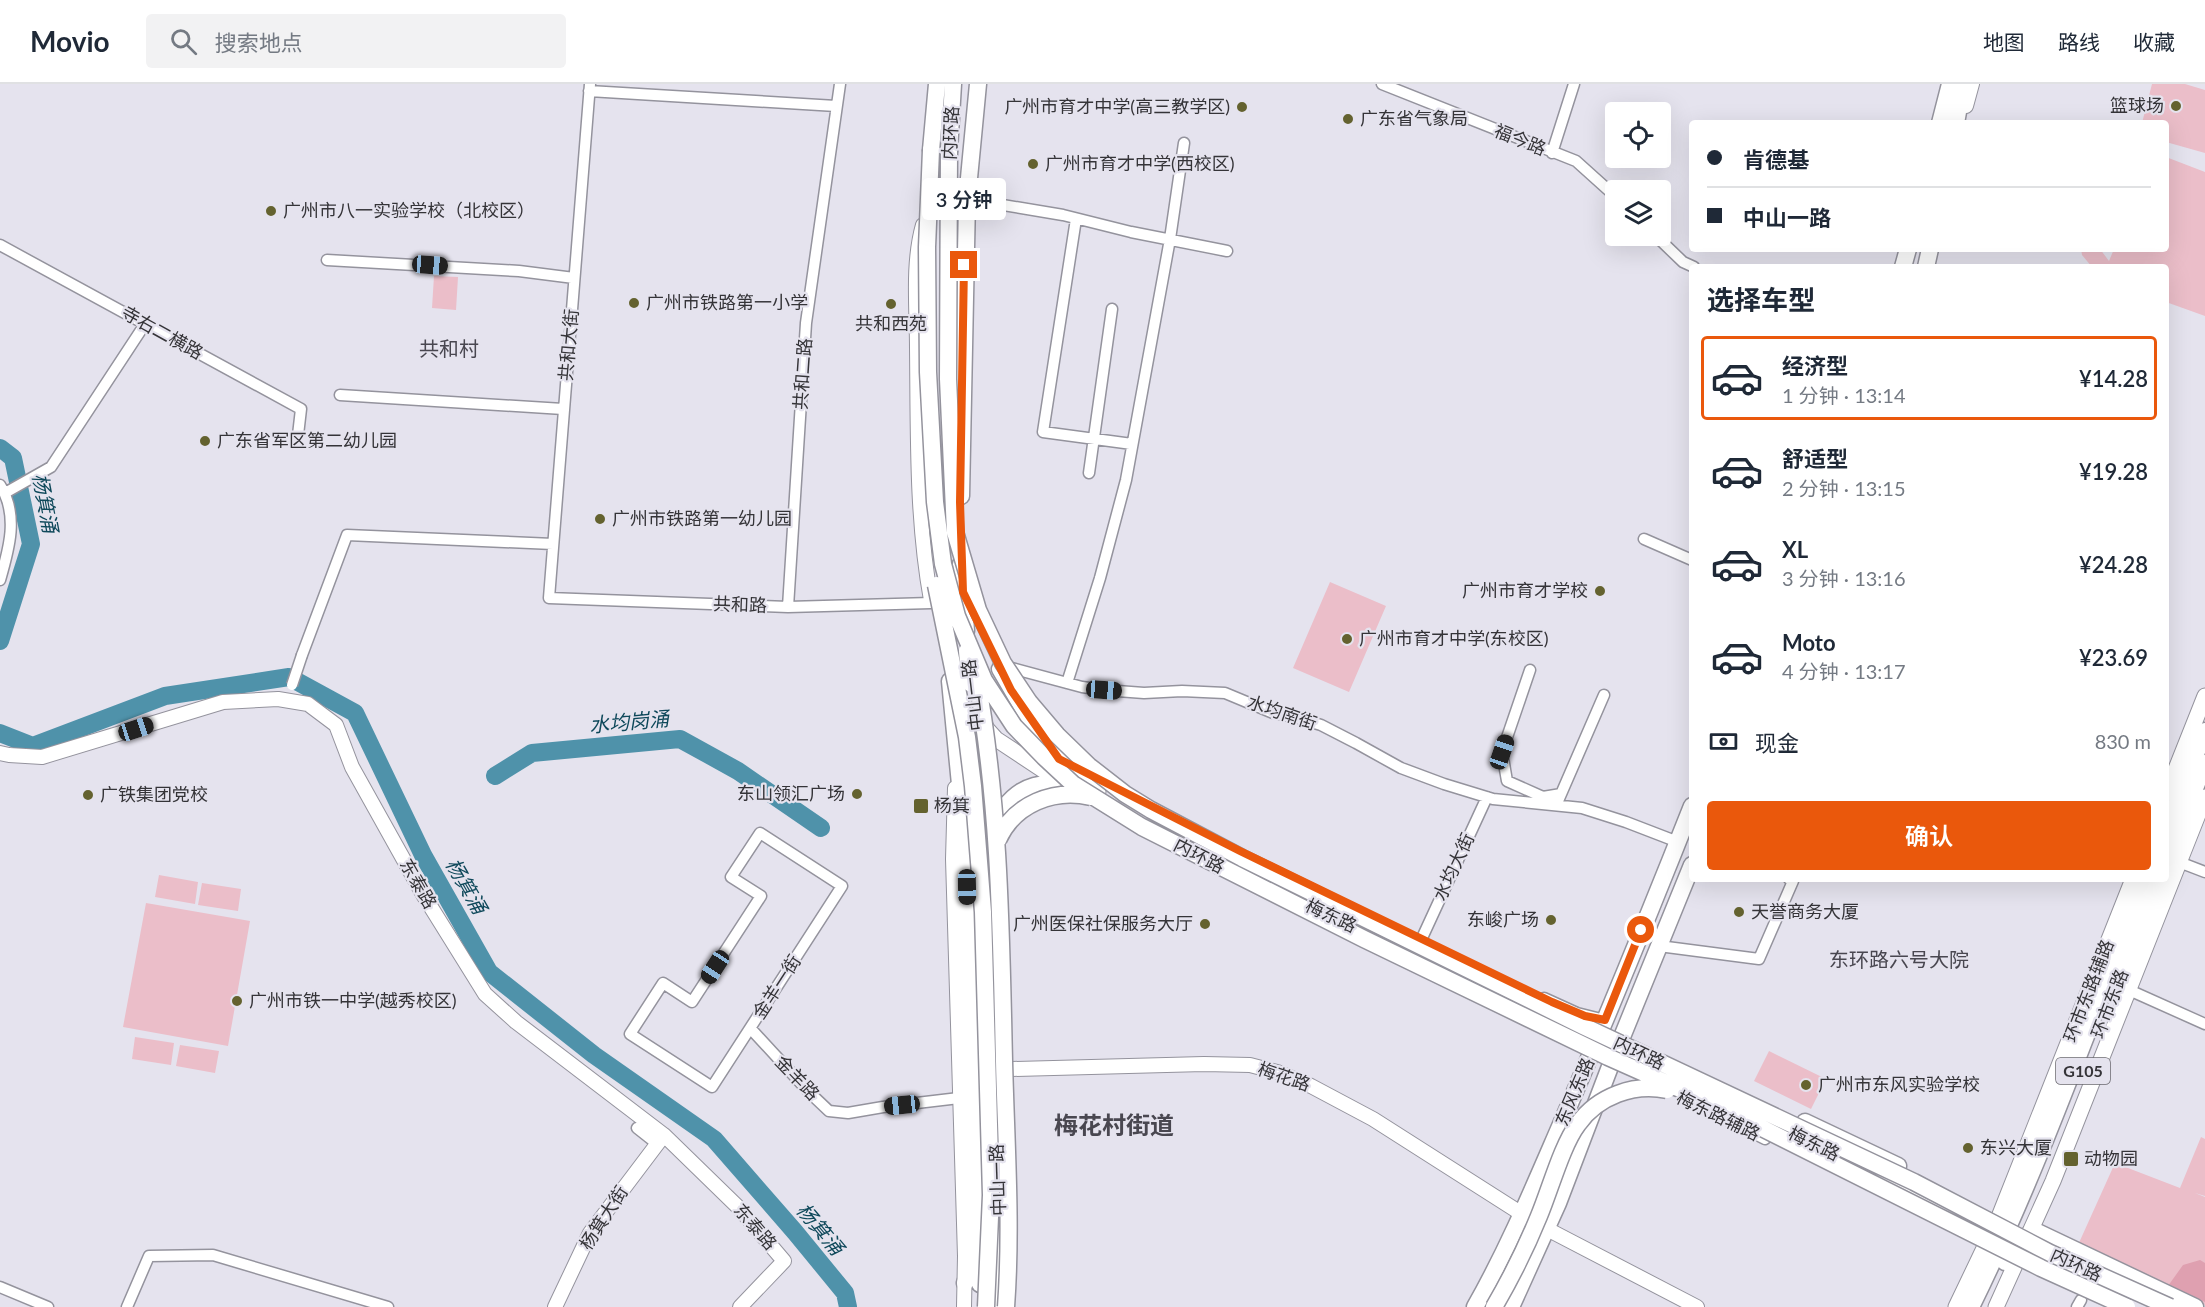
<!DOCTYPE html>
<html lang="zh">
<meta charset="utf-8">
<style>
:root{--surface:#fff;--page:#f2f2f3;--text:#1f2937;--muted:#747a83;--line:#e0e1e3;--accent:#ea580c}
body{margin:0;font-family:Lato,"Noto Sans SC",sans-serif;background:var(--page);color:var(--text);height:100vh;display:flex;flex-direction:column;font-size:22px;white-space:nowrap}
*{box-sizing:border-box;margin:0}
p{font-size:20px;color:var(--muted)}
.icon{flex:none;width:33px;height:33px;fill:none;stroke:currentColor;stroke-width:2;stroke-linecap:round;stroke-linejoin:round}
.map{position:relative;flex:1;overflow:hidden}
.drawer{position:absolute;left:1689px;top:180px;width:480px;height:618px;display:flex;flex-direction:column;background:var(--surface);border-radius:6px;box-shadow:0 6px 24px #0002}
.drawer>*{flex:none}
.hud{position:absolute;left:1689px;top:36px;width:480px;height:132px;border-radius:6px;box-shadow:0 6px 24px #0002;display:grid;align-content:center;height:132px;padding:0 18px;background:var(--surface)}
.controls{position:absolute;left:1605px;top:18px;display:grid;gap:12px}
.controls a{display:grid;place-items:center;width:66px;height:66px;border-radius:6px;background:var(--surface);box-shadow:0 6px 24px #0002;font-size:30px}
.end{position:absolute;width:27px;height:27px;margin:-14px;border:8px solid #ea580c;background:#fff;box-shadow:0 0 0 3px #fff}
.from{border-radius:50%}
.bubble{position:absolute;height:42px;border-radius:6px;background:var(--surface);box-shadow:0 6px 24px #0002;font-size:20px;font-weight:600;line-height:42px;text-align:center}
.car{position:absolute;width:18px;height:36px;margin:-18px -9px;border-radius:8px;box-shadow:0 0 4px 2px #0007;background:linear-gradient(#222 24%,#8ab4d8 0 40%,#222 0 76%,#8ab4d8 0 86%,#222 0)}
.hud b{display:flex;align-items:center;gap:21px;height:57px;font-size:22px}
.hud b+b{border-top:2px solid var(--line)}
.hud i{width:15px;height:15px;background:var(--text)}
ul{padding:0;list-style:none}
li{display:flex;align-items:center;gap:18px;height:84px;margin:0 12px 9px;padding:0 6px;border:3px solid transparent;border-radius:6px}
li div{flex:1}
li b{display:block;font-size:22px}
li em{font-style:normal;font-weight:600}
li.current{border-color:var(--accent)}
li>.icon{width:54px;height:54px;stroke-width:1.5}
h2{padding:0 18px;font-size:27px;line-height:72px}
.pay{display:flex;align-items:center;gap:15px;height:66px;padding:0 18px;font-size:22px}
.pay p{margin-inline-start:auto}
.action{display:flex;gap:12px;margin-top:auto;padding:12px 18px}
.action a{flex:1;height:69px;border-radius:6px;background:var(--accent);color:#fff;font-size:24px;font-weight:600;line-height:69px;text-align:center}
header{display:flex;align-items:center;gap:36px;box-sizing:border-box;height:84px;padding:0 30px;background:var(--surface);border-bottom:2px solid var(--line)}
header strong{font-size:28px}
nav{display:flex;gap:33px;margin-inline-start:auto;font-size:21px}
.search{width:420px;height:54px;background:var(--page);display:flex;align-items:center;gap:15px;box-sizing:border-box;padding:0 21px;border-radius:6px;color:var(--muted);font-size:22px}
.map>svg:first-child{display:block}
</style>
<header>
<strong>Movio</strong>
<div class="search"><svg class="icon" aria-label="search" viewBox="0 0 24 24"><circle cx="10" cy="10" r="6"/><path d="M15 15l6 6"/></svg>搜索地点</div>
<nav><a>地图</a><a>路线</a><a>收藏</a></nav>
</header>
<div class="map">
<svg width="2205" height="1223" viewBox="0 0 2205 1223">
<rect width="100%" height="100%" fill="#e5e3ee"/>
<!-- green -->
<path fill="#ebbec9" d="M2152 0H2185L2205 6V69L2166 58V39H2142Z
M2166 73 2205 88V232L2166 218V183H2092L2082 171 2081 165H2100L2109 177 2114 165H2166Z
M434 192 458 193 456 226 432 224Z
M1330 498 1386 522 1349 608 1293 584Z
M159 791 198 798 195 820 155 813Z
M202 799 241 805 238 827 198 821Z
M146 819 250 837 228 962 123 943Z
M135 953 174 959 171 981 132 975Z
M180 961 219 967 215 989 176 982Z
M1769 967 1826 995 1811 1025 1754 997Z
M2201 1053 2205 1055V1112L2195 1109 2205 1113V1221L2078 1161 2115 1079 2180 1104Z"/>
<!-- forest -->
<path fill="#dfa0b0" d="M2200 1176 2205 1179V1218L2168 1202 2183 1181Z"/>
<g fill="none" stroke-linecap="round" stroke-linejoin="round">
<!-- river -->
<path stroke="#4f92aa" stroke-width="18" d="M0 364 13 374 31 460 0 557
M0 649 33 662 165 612 289 593 355 629 423 771 489 888 594 971 714 1055 795 1148 845 1209 848 1223
M495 692 532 669 680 655 738 687 821 744"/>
<defs>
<path id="minor" d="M590 0 549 514 788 523 931 519
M1382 0 1576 77 1616 113
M589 7 836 22
M1552 69 1574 0
M967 115 1063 131 1131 148 1227 167
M1076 135 1043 348 1132 360
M1656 152 1683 178 1694 183
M0 161 301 325 298 351
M327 176 519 187 574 194
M340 311 563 325
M1089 389 1112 225
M0 401C19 431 9 465 0 496
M5 409 51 383 145 240
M1644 455 1692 476
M788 523 806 239 840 0
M302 571 347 451 553 460
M1004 582 1082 603 1104 606 1144 609 1182 607 1225 609 1273 629 1298 634 1321 641 1356 659 1401 684 1444 700 1493 715 1582 724 1626 738 1678 758
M1530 586 1502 668 1507 697 1543 713 1561 710
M1067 599 1100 494 1126 396 1170 155 1184 59
M1558 717 1604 611
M760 749 842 802 712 1003 630 950 663 899 692 918 761 812 731 793Z
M2179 778 2205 788
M1422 854 1487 713
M1659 862 1759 875 1793 797 1789 795
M2129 906 2205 940
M1544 914 1577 929 1605 936
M751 945 809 1008 829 1027 848 1029 883 1023 959 1014
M1693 1019 1765 1055
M637 1044 656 1059
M0 1203 48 1223
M127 1223 149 1172 213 1171 388 1223
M2077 1223 2081 1216"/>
<path id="tertiary" d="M1966 22 1972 0
M923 141C912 180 917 224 917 264 918 348 916 434 931 516
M0 669 9 671 42 673 223 618 278 615 308 620 336 641 352 683 424 812 485 910 516 938 664 1051 739 1124 784 1177 740 1223
M955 704 953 775 965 1172 964 1223
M1012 985 1204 980 1250 981 1277 988 1311 1002 1373 1035 1522 1130
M1547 1145 1697 1223
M555 1223 590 1149 664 1051"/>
<path id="secondary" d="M983 637 987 645 996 655 1067 702
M1051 666 1098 708
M2166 710 2205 612
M1249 788 1325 823
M1792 1049 1970 1136
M1956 1223 1999 1133 2133 795
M1996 1223 2053 1097 2205 713"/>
<path id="primary" d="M961 412 967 115 978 0
M961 480 966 547
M1000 585 1028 633 1059 674
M950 597 962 721 967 803 980 1200
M977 646 987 746 989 808
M993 746C1006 711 1030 694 1067 702
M965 1199 975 1170
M995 1223 999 1168 998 1092"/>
<path id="trunk" d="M1940 39 1950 0
M1956 39 1963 0
M931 66 937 0
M949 67 953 0
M1903 183 1908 165
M1926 183 1930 165
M2166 746 2205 647
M2166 778 2205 679
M2120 895 2159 795
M1805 1038 1898 1082
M2005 1178 2033 1146 2195 1223
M1475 1223C1509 1163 1535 1100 1562 1038 1607 933 1650 828 1692 722
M1511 1223 1558 1119 1611 980 1692 781
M1971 1223C2039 1085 2090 938 2147 795"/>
</defs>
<!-- minor casing -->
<use href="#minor" stroke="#94939d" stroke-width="13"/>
<!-- tertiary casing -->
<use href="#tertiary" stroke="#94939d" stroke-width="16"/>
<!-- secondary casing -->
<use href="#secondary" stroke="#94939d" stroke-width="17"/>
<!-- primary casing -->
<use href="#primary" stroke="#94939d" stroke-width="19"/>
<!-- trunk casing -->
<use href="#trunk" stroke="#94939d" stroke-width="19"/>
<!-- minor -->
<use href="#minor" stroke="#fff" stroke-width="10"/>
<!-- tertiary -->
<use href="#tertiary" stroke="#fff" stroke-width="14"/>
<!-- secondary -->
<use href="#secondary" stroke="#fff" stroke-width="15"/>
<!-- primary -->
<use href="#primary" stroke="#fff" stroke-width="16"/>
<!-- trunk -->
<use href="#trunk" stroke="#fff" stroke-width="16"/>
<defs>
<path id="minor-bridge" d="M292 601 302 571"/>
<path id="primary-bridge" d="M967 567 970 599"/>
<path id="trunk-bridge" d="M931 66 927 163 928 288 935 418 943 480 957 532 984 596 1014 642 1044 673 1073 700 1142 743 1364 855 1608 973 1716 1021 2041 1184 2127 1223
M949 67 948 295 955 448 978 526 1003 579 1029 618 1057 651 1089 682 1125 710 1151 726 1242 774 1583 942 1914 1098 2050 1169 2170 1223
M936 501 967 653 973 702 983 828 991 1111 986 1223
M976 591C1000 721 1001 846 1004 977 1006 1059 1012 1141 1006 1223
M998 756C1014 720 1054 704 1091 713
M1494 1223C1511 1194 1526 1164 1539 1132 1550 1106 1562 1061 1578 1040 1598 1012 1634 999 1667 1006"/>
</defs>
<!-- minor-bridge casing -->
<use href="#minor-bridge" stroke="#94939d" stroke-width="13" stroke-linecap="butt"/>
<!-- primary-bridge casing -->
<use href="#primary-bridge" stroke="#94939d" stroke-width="19" stroke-linecap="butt"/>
<!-- trunk-bridge casing -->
<use href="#trunk-bridge" stroke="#94939d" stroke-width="19" stroke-linecap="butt"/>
<!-- minor-bridge -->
<use href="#minor-bridge" stroke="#fff" stroke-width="10"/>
<!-- primary-bridge -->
<use href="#primary-bridge" stroke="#fff" stroke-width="16"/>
<!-- trunk-bridge -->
<use href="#trunk-bridge" stroke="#fff" stroke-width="16"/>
</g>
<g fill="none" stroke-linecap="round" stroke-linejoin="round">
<!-- route -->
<path stroke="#ea580c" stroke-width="8" d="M964 181 960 418 963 508 1011 606 1059 675 1240 767 1552 918 1585 932 1605 936 1641 846"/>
</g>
<!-- markers -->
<g fill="#64622f" stroke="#e5e3ee" stroke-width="2">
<circle cx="2176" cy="22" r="6"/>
<circle cx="1242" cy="23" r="6"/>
<circle cx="1348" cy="35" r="6"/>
<circle cx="1033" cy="80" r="6"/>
<circle cx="271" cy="127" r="6"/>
<circle cx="634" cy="219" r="6"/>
<circle cx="891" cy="220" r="6"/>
<circle cx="205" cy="357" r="6"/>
<circle cx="600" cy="435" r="6"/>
<circle cx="1600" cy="507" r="6"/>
<circle cx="1347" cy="555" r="6"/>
<circle cx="857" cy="710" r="6"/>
<circle cx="88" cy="711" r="6"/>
<rect x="913" y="714" width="16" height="16" rx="3"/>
<circle cx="1739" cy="828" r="6"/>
<circle cx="1551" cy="836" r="6"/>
<circle cx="1205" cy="840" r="6"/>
<circle cx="237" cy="917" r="6"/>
<circle cx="1806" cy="1001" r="6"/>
<circle cx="1968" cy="1064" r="6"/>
<rect x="2063" y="1067" width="16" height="16" rx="3"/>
</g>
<g text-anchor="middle" stroke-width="4.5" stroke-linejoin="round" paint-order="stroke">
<!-- shield labels -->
<rect fill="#e5e3ee" stroke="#6a686f" stroke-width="1.5" x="2056" y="974" width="54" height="26" rx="4.5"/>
<g font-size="16" font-weight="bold" fill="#353438">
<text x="2083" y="993">G105</text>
</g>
<!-- poi labels -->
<g font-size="18" fill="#353438" stroke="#e5e3ee" text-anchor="start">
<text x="2164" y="28" text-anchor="end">篮球场</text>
<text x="1230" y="29" text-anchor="end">广州市育才中学(高三教学区)</text>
<text x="1360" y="41">广东省气象局</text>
<text x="1045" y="86">广州市育才中学(西校区)</text>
<text x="283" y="133">广州市八一实验学校（北校区）</text>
<text x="646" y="225">广州市铁路第一小学</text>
<text x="891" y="246" text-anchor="middle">共和西苑</text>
<text x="217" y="363">广东省军区第二幼儿园</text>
<text x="612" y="441">广州市铁路第一幼儿园</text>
<text x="1588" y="513" text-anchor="end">广州市育才学校</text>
<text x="1359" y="561">广州市育才中学(东校区)</text>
<text x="845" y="716" text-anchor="end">东山领汇广场</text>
<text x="100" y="717">广铁集团党校</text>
<text x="934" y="728">杨箕</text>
<text x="1751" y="834">天誉商务大厦</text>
<text x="1539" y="842" text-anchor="end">东峻广场</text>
<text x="1193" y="846" text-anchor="end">广州医保社保服务大厅</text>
<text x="249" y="923">广州市铁一中学(越秀校区)</text>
<text x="1818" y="1007">广州市东风实验学校</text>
<text x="1980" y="1070">东兴大厦</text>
<text x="2084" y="1081">动物园</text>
</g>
<!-- street labels -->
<g font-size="18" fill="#353438" stroke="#e5e3ee">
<text transform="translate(951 49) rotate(-87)" y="6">内环路</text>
<text transform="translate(1520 56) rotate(22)" y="6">福今路</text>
<text transform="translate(162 249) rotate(29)" y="6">寺右二横路</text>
<text transform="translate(569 261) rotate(-85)" y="6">共和大街</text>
<text transform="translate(803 290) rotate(-86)" y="6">共和二路</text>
<text transform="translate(740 521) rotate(2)" y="6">共和路</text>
<text transform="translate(973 611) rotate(-97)" y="6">中山一路</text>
<text transform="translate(1282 629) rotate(19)" y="6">水均南街</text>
<text transform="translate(1199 772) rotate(27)" y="6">内环路</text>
<text transform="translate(1454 783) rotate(-65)" y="6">水均大街</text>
<text transform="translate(418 800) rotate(60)" y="6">东泰路</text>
<text transform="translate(1331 832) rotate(25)" y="6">梅东路</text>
<text transform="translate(777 903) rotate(-57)" y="6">金羊一街</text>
<text transform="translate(2089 907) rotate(-69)" y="6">环市东路辅路</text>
<text transform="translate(2110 920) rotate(-69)" y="6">环市东路</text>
<text transform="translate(1639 969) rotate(25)" y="6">内环路</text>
<text transform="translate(1284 993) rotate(19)" y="6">梅花路</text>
<text transform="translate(797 994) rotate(46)" y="6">金羊路</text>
<text transform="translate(1575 1008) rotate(-67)" y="6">东风东路</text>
<text transform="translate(1718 1032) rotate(26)" y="6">梅东路辅路</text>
<text transform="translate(1814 1060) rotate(26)" y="6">梅东路</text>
<text transform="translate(998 1096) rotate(-92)" y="6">中山一路</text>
<text transform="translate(604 1134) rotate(-57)" y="6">杨箕大街</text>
<text transform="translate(755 1143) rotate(49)" y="6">东泰路</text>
<text transform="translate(2076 1181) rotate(24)" y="6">内环路</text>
</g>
<!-- neighbourhood labels -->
<g font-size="20" fill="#494750" stroke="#e5e3ee">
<text x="449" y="272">共和村</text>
<text x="1899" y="883">东环路六号大院</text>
</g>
<!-- water labels -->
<g font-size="20" font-style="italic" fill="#0e485a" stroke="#e5e3ee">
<text transform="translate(45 419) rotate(79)" y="7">杨箕涌</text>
<text transform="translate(629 638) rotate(-5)" y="7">水均岗涌</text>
<text transform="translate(466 802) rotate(60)" y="7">杨箕涌</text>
<text transform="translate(820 1145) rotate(50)" y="7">杨箕涌</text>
</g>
<!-- district labels -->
<g font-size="24" font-weight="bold" fill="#494750" stroke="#e5e3ee">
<text x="1114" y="1050">梅花村街道</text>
</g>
</g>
</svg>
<div class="controls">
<a><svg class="icon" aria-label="locate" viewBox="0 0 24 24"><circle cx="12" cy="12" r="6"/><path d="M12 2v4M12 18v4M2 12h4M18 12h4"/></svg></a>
<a><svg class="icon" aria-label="layers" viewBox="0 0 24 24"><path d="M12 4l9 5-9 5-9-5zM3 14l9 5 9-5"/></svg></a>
</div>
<i class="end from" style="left:1641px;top:846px"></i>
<i class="end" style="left:964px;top:181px"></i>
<div class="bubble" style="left:922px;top:94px;width:84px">3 分钟</div>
<i class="car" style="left:430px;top:181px;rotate:94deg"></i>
<i class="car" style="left:1104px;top:606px;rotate:94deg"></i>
<i class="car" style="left:136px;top:645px;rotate:72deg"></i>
<i class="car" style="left:1502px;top:668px;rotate:19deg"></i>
<i class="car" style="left:967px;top:803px;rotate:179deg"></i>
<i class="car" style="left:715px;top:883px;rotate:213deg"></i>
<i class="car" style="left:902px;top:1021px;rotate:264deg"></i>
<div class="hud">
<b><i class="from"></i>肯德基</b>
<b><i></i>中山一路</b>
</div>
<section class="drawer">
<h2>选择车型</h2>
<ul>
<li class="current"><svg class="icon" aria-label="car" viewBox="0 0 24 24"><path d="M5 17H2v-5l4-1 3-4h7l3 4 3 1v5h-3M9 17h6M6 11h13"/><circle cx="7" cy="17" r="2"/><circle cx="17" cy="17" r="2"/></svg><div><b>经济型</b><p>1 分钟 · 13:14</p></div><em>¥14.28</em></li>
<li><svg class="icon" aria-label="car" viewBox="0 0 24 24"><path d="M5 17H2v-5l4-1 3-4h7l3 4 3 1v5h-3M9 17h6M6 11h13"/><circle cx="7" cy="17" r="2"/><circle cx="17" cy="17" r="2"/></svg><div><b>舒适型</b><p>2 分钟 · 13:15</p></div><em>¥19.28</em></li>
<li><svg class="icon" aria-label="car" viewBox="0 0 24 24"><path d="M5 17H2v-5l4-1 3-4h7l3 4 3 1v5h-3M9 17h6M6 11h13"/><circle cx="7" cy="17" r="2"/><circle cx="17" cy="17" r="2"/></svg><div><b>XL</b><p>3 分钟 · 13:16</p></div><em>¥24.28</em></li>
<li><svg class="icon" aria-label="car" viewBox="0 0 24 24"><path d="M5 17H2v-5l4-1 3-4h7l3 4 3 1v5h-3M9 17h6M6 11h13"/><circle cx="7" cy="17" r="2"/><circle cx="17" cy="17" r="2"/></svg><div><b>Moto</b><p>4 分钟 · 13:17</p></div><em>¥23.69</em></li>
</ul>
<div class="pay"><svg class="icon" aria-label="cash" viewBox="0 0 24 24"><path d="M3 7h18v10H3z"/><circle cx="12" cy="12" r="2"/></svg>现金<p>830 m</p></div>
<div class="action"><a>确认</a></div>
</section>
</div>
